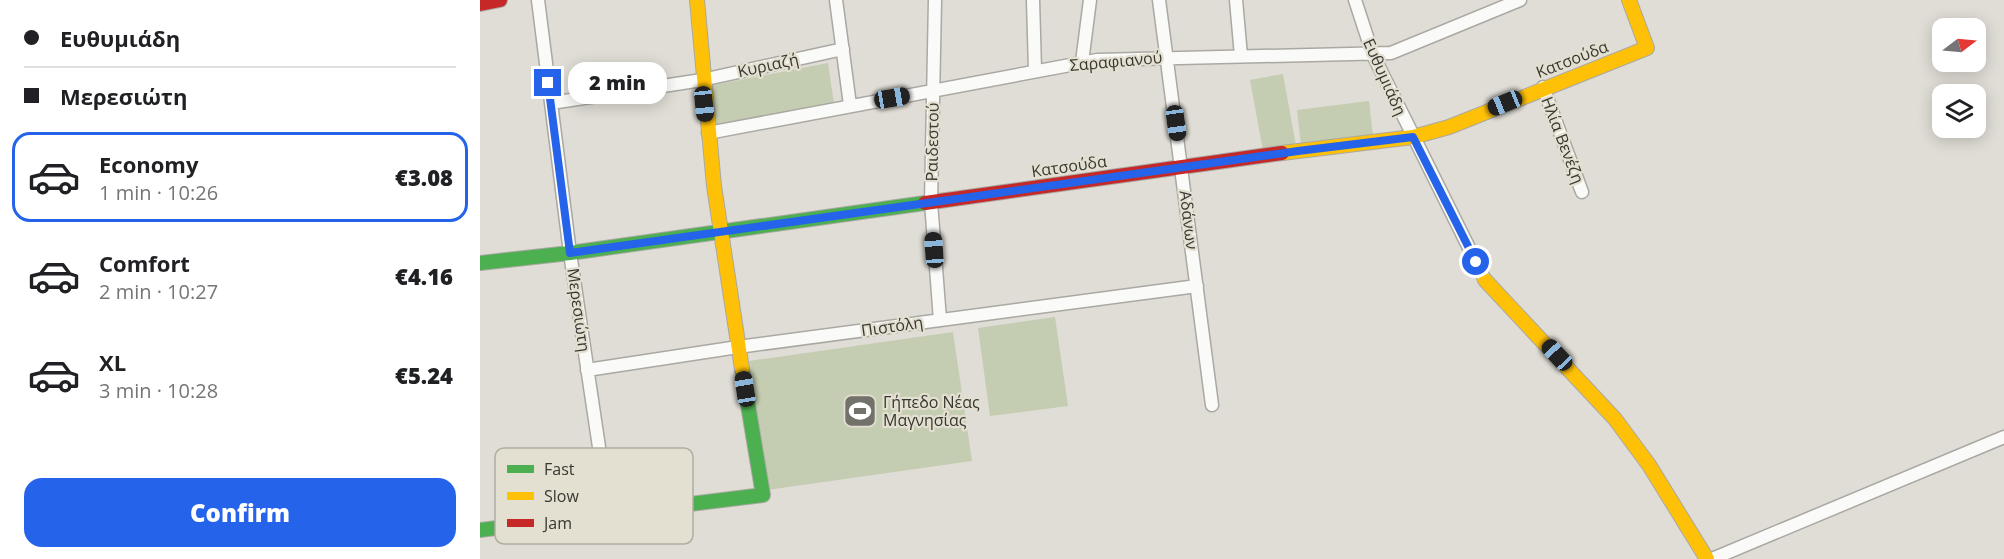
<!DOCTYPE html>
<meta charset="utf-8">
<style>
:root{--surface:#fff;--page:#f2f2f2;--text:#202124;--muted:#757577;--line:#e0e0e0;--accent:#2563eb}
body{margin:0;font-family:"Open Sans",sans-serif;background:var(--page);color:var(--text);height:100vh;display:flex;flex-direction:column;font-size:22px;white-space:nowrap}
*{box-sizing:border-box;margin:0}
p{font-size:20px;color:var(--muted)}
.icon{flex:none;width:33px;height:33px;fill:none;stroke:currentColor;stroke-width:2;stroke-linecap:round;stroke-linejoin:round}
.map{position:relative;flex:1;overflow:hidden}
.details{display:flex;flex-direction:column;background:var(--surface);width:480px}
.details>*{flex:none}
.top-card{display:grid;align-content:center;height:132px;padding:0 24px;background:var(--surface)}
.needle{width:39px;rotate:74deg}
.controls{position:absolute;left:1452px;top:18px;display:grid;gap:12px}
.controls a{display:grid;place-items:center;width:54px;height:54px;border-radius:12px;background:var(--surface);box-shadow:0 3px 15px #0003;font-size:30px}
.end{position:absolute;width:27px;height:27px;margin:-14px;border:8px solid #2563eb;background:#fff;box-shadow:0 0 0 3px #fff}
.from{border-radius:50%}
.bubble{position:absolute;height:42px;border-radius:18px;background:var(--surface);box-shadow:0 3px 15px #0003;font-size:20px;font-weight:800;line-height:42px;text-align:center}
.car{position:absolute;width:18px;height:36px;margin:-18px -9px;border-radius:8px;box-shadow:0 0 4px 2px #0007;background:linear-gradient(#222 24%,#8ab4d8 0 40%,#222 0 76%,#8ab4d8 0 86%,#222 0)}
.top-card b{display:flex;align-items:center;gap:21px;height:57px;font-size:22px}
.top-card b+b{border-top:2px solid var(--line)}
.top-card i{width:15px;height:15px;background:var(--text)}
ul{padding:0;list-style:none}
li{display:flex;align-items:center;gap:18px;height:90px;margin:0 12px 9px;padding:0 12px;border:3px solid transparent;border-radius:18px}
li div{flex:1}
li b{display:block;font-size:22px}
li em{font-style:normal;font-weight:800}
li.current{border-color:var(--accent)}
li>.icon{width:54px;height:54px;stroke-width:1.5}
.primary-button{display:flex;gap:12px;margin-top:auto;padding:12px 24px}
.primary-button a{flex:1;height:69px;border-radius:18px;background:var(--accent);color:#fff;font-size:24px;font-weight:800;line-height:69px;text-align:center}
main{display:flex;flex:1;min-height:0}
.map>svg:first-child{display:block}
</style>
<main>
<section class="details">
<div class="top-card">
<b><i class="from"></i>Ευθυμιάδη</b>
<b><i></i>Μερεσιώτη</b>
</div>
<ul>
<li class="current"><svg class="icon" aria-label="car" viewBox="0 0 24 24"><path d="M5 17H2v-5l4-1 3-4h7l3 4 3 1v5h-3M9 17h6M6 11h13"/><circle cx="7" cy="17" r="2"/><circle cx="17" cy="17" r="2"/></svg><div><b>Economy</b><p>1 min · 10:26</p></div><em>€3.08</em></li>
<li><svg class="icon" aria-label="car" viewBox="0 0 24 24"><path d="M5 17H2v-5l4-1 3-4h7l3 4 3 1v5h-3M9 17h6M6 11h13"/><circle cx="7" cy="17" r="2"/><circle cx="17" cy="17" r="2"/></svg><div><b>Comfort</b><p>2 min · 10:27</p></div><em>€4.16</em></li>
<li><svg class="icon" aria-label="car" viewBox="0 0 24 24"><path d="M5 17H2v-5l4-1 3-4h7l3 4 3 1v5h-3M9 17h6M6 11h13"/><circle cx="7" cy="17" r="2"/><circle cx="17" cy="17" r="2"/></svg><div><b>XL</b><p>3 min · 10:28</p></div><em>€5.24</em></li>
</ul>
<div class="primary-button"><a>Confirm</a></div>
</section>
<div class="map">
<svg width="1524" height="559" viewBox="0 0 1524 559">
<rect width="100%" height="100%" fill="#dfddd5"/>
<!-- green -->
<path fill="#c4cdb1" d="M348 63 354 104 234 127 229 86Z
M803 74 816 146 783 151 770 80Z
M889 101 893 136 821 145 817 110Z
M575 317 588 406 510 416 498 328Z
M473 332 492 461 287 490 269 361Z"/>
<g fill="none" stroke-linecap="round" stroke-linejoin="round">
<defs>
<path id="street" d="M58 0 90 253 129 514
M356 0 370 105
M455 0 451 202 460 320
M553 0 555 70
M679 0 732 405
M756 0 761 56
M875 0 893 55 1005 280
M602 62 610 0
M1063 87 1102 192
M71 103 222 80 363 49
M228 133 617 60 911 53 1040 0
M107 370 258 347 717 286
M1232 559 1524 437"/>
<path id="fast" d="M0 263 90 253 445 203
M0 530 283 495 262 369"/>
<path id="slow" d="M217 0 234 186 262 369
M802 153 933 137 969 127 1167 48 1149 0
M1005 280 1135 419 1169 465 1227 559"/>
<path id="jam" d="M0 4 20 0
M445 203 802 153"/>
</defs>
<!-- street casing -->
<use href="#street" stroke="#aaa8a2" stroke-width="15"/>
<!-- fast casing -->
<use href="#fast" stroke="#aaa8a2" stroke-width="16"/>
<!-- slow casing -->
<use href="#slow" stroke="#aaa8a2" stroke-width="16"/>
<!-- jam casing -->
<use href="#jam" stroke="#aaa8a2" stroke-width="16"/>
<!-- street -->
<use href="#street" stroke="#fafaf9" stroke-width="12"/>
<!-- fast -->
<use href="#fast" stroke="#4caf50" stroke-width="14"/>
<!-- slow -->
<use href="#slow" stroke="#ffc107" stroke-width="14"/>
<!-- jam -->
<use href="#jam" stroke="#c62828" stroke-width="14"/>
</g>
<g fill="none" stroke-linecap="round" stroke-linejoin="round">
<!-- route -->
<path stroke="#2563eb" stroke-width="8" d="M68 83 90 253 818 151 933 137 996 262"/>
</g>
<!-- icons -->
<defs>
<symbol id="stadium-square" viewBox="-11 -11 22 22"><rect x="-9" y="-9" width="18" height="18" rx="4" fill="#72716a" stroke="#e3dfd1"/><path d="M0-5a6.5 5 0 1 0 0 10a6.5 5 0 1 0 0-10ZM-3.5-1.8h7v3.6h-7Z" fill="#fff"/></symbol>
</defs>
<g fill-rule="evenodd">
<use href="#stadium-square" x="361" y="392" width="38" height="38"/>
</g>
<g text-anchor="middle" stroke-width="4.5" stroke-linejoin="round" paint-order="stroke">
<!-- street labels -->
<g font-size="16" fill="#383731" stroke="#e3dfd1">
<text transform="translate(1092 59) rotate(-21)" y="6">Κατσούδα</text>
<text transform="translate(636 61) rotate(-5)" y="6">Σαραφιανού</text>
<text transform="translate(288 65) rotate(-12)" y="6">Κυριαζή</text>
<text transform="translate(905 77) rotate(66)" y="6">Ευθυμιάδη</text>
<text transform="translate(1083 140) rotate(69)" y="6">Ηλία Βενέζη</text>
<text transform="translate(452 142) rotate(-89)" y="6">Ραιδεστού</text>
<text transform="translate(589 166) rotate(-8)" y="6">Κατσούδα</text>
<text transform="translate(709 220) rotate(83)" y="6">Αδάνων</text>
<text transform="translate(99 310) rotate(82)" y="6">Μερεσιώτη</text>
<text transform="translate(412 326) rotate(-8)" y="6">Πιστόλη</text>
</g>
<!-- poi labels -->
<g font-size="16" fill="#383731" stroke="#e3dfd1" text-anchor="start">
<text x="403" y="408">Γήπεδο Νέας<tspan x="403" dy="18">Μαγνησίας</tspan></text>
</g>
</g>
<!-- legend -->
<rect x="15" y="448" width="198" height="96" rx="9" fill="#e3dfd1" stroke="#b0ada1" stroke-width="1.5"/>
<rect x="27" y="465" width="27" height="8" fill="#4caf50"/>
<rect x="27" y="492" width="27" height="8" fill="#ffc107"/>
<rect x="27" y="519" width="27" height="8" fill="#c62828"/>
<g font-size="16" fill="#383731">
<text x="64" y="475">Fast</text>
<text x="64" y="502">Slow</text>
<text x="64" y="529">Jam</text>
</g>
</svg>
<div class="controls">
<a><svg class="needle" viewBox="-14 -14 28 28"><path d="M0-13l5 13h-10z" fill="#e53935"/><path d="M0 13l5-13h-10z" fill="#757577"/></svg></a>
<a><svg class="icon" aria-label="layers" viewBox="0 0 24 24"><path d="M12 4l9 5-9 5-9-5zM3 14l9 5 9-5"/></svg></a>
</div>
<i class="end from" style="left:996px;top:262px"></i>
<i class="end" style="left:68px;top:83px"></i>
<div class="bubble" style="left:88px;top:62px;width:99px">2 min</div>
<i class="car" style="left:412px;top:98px;rotate:80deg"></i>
<i class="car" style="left:1025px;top:103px;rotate:248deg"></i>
<i class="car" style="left:224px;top:104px;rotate:174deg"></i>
<i class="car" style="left:696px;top:123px;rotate:172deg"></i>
<i class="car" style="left:454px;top:250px;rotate:356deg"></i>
<i class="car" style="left:1077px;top:355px;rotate:317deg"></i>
<i class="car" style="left:265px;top:389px;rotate:351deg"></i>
</div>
</main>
